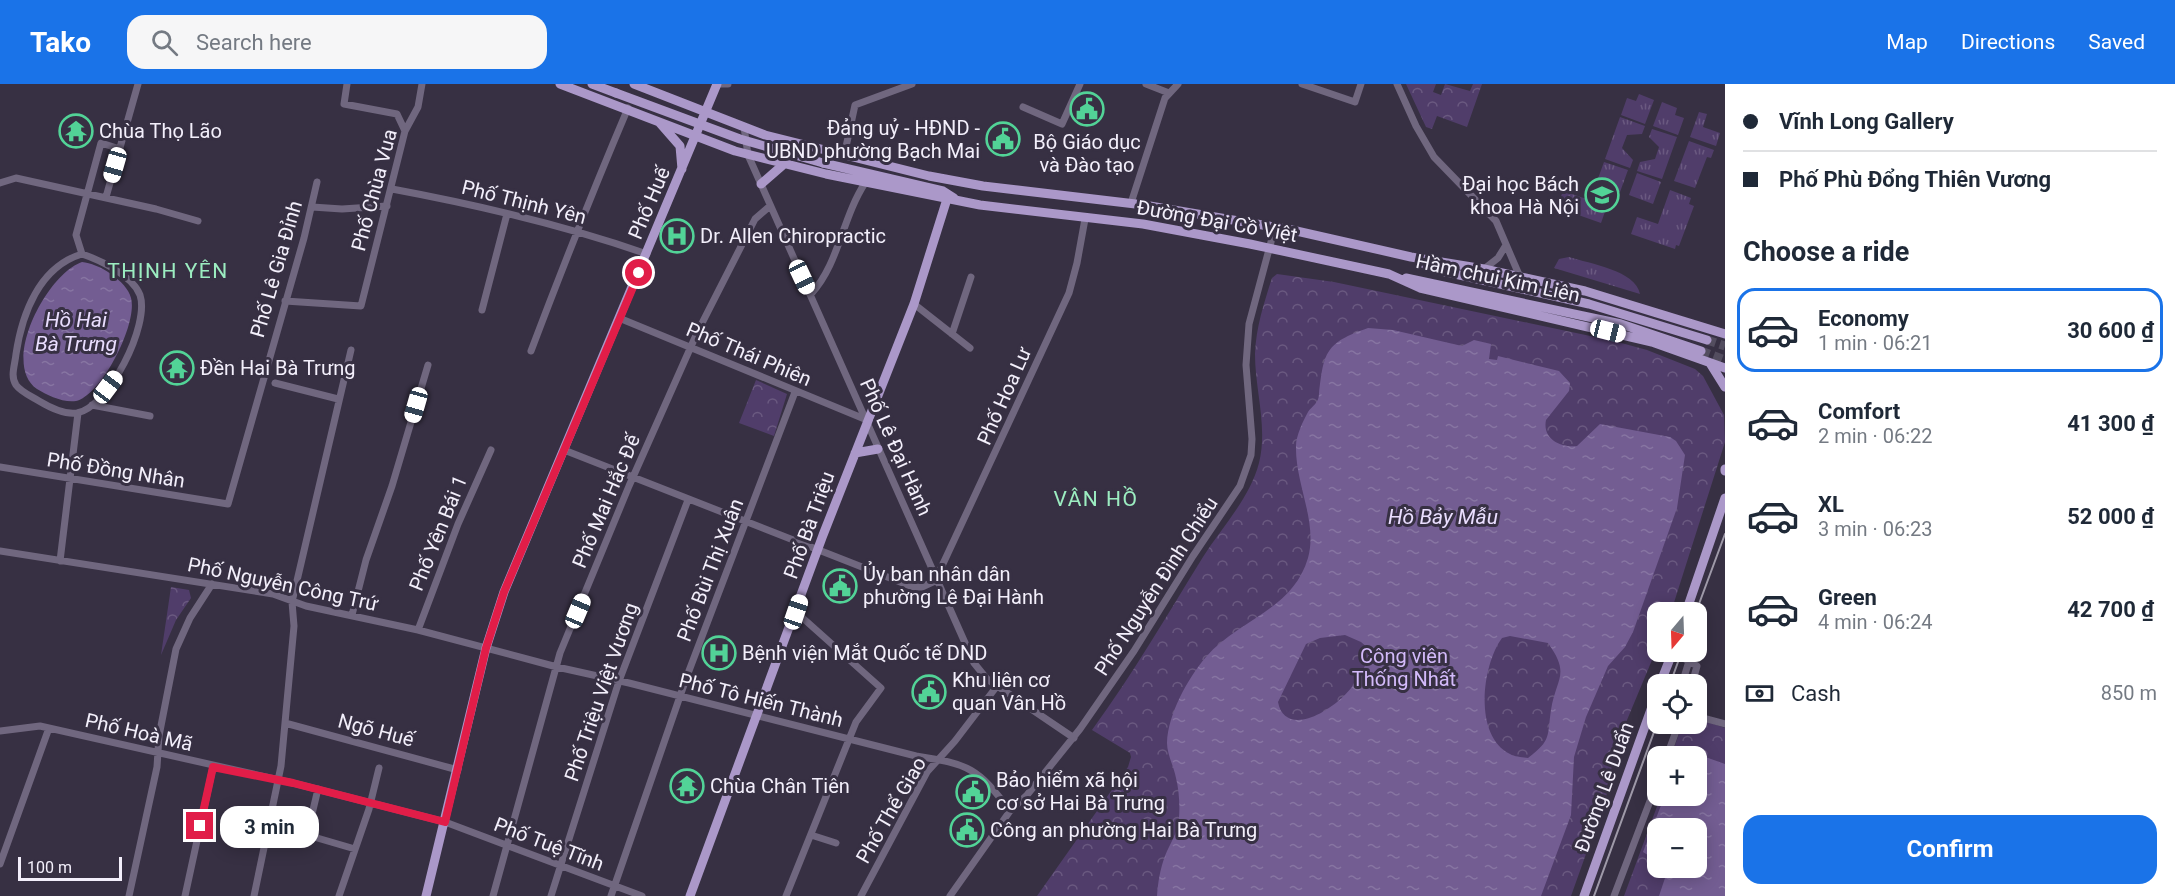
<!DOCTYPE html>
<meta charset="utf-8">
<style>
:root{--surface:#fff;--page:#f6f6f7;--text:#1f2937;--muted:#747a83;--line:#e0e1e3;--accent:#1a73e8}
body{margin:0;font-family:Roboto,sans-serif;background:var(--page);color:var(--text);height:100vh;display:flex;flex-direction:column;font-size:22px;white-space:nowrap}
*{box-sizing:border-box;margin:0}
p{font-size:20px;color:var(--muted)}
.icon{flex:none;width:33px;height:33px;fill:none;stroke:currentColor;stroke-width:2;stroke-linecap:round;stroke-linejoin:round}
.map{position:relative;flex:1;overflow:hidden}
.sheet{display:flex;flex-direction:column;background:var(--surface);width:450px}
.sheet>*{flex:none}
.top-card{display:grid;align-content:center;height:132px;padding:0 18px;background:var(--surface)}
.needle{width:39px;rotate:199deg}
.controls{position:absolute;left:1647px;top:518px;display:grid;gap:12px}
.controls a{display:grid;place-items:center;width:60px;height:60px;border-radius:12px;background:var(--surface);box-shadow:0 3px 15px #0003;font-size:30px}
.scale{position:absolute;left:18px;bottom:15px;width:104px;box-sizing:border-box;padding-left:6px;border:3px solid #f3effb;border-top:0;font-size:16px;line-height:21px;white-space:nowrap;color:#f3effb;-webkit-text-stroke:4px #373043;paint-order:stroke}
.end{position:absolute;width:27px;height:27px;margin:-14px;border:8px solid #e11d48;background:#fff;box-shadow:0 0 0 3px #fff}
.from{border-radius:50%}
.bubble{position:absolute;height:42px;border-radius:18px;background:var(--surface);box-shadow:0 3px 15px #0003;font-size:20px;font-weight:700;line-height:42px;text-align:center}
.car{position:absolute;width:18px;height:36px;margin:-18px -9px;border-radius:8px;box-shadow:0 0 4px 2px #0007;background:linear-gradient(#fff 24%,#345 0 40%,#fff 0 76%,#345 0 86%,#fff 0)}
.top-card b{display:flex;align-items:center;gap:21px;height:57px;font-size:22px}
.top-card b+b{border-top:2px solid var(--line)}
.top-card i{width:15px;height:15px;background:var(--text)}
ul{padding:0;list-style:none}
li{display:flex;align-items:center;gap:18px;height:84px;margin:0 12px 9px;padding:0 6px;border:3px solid transparent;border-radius:18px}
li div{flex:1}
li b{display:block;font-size:22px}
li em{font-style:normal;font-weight:700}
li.on{border-color:var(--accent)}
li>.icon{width:54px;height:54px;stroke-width:1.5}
h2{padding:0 18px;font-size:27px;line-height:72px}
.pay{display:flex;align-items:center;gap:15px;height:66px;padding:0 18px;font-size:22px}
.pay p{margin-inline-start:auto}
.action{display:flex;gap:12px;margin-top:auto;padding:12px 18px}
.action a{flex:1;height:69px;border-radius:18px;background:var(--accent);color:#fff;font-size:24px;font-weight:700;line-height:69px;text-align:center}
header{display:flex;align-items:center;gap:36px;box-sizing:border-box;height:84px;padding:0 30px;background:var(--accent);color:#fff}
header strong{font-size:28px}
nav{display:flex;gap:33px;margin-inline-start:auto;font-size:21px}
.search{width:420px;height:54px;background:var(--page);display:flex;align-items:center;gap:15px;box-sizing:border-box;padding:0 21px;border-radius:18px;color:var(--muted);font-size:22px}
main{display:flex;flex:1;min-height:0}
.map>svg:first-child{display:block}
</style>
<header>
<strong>Tako</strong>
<div class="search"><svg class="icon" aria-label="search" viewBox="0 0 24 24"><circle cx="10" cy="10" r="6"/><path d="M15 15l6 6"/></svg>Search here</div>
<nav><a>Map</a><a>Directions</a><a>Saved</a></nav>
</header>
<main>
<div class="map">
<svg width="1725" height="812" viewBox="0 0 1725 812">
<defs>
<pattern id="grass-tufts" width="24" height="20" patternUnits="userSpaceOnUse" patternTransform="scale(1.5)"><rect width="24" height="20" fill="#503d6a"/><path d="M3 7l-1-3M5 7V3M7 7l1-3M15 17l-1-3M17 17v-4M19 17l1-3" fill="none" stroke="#6a5980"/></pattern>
<pattern id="forest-crowns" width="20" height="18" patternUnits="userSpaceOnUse" patternTransform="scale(1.5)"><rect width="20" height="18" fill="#503d6a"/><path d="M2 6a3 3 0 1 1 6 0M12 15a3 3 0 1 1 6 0" fill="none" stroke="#6a5980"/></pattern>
<pattern id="water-ripples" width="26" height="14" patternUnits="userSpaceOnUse" patternTransform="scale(1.5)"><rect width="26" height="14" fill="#735d92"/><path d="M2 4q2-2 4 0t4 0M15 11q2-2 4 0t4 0" fill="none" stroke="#8775a2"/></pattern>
</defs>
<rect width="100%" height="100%" fill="#373043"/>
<!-- grass -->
<path fill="url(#grass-tufts)" d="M1639 10 1654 16 1645 40 1621 31 1627 14 1636 17Z
M1662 18 1677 24 1675 31 1684 34 1678 51 1653 42Z
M1699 28 1707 30 1703 43 1720 49 1716 62 1690 53Z
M1620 33 1645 42 1642 50 1627 51 1622 64 1633 76 1630 84 1605 75Z
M1652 45 1677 53 1662 95 1637 87 1640 78 1655 75 1659 63 1649 53Z
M1689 57 1714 66 1711 74 1707 73 1695 104 1674 97Z
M1604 78 1628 86 1620 108 1596 100Z
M1637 89 1661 98 1653 120 1629 111Z
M1670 106 1691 114 1689 120 1694 122 1679 162 1676 161 1675 165 1631 150 1637 133 1658 140Z
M1563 107 1607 122 1601 139 1567 127 1568 121 1559 118Z
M1569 173C1590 180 1635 186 1640 210L1554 184 1559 175Z"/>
<!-- forest -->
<path fill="url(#forest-crowns)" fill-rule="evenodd" d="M1406 0H1436L1433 8 1441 11 1445 0 1470 7 1473 0H1482L1467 43 1437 32 1432 45 1426 43Z
M1277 190 1334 198 1614 257 1647 266 1695 285 1703 292 1724 331 1725 358 1671 528H1658L1657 564 1622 648 1613 676 1606 714 1571 812H1037L1128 683 1131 673 1130 669 1092 646C1133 590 1167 531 1203 473 1222 443 1250 414 1259 379 1268 343 1255 306 1255 270 1256 243 1264 219 1272 194Z
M756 296 787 310 774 352 739 339Z
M171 503 189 506 191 514 176 536 161 571Z
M1697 634 1725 644V812H1624L1659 717 1658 711H1696V672H1671L1683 639H1696ZM1658 744H1696V783H1658Z"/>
<!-- water -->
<path fill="url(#water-ripples)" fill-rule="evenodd" d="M82 178C98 179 127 197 131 214 138 239 102 311 76 317 63 319 47 311 37 305 0 279 47 190 82 178Z
M1368 244 1393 246 1462 262 1474 256 1491 260 1489 275 1497 276 1498 272 1559 287 1570 299 1569 307 1546 336C1542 355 1561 364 1577 362L1600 340 1670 353 1676 357 1685 371 1677 424 1633 548 1625 563 1608 582 1586 633 1574 673 1571 731 1541 812H1157C1158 799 1160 785 1165 772 1170 759 1178 749 1179 734 1180 721 1179 706 1176 694 1174 683 1167 670 1167 659 1168 630 1188 594 1206 573 1238 536 1293 526 1308 474 1318 438 1295 399 1296 362 1296 352 1303 337 1308 328 1312 322 1319 319 1319 310 1324 268 1325 259 1368 244ZM1345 551 1361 558 1368 564C1371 607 1287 666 1278 618L1306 560 1320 554ZM1510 552 1548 559C1571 591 1556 594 1551 626 1547 652 1552 656 1528 674 1523 673 1515 673 1510 670 1473 652 1482 581 1502 554Z
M1697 670 1725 680V812H1659L1666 791 1663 783H1696V744H1658L1657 777 1643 768 1665 711H1696V672H1692Z"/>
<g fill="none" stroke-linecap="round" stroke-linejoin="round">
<!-- major-tunnel -->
<path stroke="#534d5f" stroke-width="9" stroke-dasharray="9 4.5" stroke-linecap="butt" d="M1707 256 1725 262
M1701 267 1725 276"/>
<!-- minor -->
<path stroke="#70677f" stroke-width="7" d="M347 0 344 20 397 30 405 47
M720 0H728
M1146 0 1169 9
M1302 0 1355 18 1361 0
M1397 0 1416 42 1434 73 1496 137 1520 193
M1023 23 1062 40 1080 0
M744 43 748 71 974 579 987 595 1074 654
M844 72 855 21 912 0
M0 99 16 94 156 125 198 137
M392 105C478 121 564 141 647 170
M106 113 138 0
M1131 119 1165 14 1178 0
M312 123 342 125 387 122
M82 170C100 176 133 192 140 211 150 241 109 323 77 329 64 331 49 323 39 317 31 312 21 308 16 301 10 292 15 281 16 270 22 230 39 183 82 170Z
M82 170 76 151 101 59 120 65
M1484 185 1498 174 1506 161
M811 210C839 180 842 134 865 99
M285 217 361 222 405 47 418 23 422 0
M914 220 970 264
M482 226 507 130
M619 234 867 336
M952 250 971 193
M531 267C562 185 594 104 628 24
M275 299 338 315
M92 321 150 332
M564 366 913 503H922L935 497
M0 383 228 420 304 154 317 98
M0 467 273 510 306 522 418 546 557 583 629 599 916 672C969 680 978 684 1010 727
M60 477 78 329
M935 497 1069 209 1077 179 1085 135
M292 518 351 266
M352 531 366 476 392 402 428 281
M418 546 458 440 491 366
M1685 575 1697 582 1692 600
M1682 600 1689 577
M1696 632 1725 640
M285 639 458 686
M0 647 40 642 293 699 445 738 642 812
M1667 672 1679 639
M318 705 307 751 355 765
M811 751 836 759
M0 780 49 644
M129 812 157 683 159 652 176 565 190 534 212 500
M185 812 213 683
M254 812 281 682 294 542 292 518
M339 812 369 725 379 684
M493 812 560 569 629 402 697 249 755 135 770 122
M551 812 619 597 688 416
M611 812 687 592 795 308
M786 812 856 638 881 604 796 528
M861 812 927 688 955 657 997 602
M950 812 1010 727 1027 711 1080 645 1134 567 1193 472 1240 402 1251 371 1252 355 1246 281 1249 240 1275 143
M1614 812 1658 696"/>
<!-- major -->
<path stroke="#ab98c9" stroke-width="9" d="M560 0 735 67 826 90 980 121 1143 140 1250 160 1389 190 1420 204 1652 258 1725 284
M592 0 616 9
M634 0 765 51 929 92 983 102 1144 121 1292 146 1411 173 1484 185 1585 207 1725 250
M659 38 680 62 682 85
M823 79 943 107 954 114
M761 100 784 80
M1420 178 1437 186 1589 220 1707 256
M1406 194 1621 240 1701 267
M1710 279 1725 303
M855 369 878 365
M1725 385V387
M1686 528 1725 414
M1660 600 1673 567
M426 812 486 564 504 508 717 0
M690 812 823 451 914 220 947 115
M1584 812 1658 606"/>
<!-- rail -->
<path stroke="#9f9aa9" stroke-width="2" d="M1696 528 1725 450
M1670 600 1682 567
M1594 812 1658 637"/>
<!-- major-bridge -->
<path stroke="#ab98c9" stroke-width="9" d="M616 9 740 55 823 79"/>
</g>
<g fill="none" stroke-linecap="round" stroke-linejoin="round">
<!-- route -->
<path stroke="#e11d48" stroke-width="8" d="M200 742 213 683 293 699 445 738 486 564 504 508 639 189"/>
</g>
<!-- icons -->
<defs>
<symbol id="civic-ring" viewBox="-11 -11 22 22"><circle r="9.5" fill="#373043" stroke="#52d397" stroke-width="1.5"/><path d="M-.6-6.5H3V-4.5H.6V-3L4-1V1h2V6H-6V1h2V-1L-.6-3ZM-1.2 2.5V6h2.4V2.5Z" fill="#52d397"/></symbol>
<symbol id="temple-ring" viewBox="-11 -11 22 22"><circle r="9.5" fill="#373043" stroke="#52d397" stroke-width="1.5"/><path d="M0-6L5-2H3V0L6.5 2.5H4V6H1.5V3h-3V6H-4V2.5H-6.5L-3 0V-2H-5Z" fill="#52d397"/></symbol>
<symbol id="university-ring" viewBox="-11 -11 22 22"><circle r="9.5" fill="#373043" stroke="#52d397" stroke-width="1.5"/><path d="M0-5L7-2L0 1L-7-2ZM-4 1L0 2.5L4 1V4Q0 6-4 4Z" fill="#52d397"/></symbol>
<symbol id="hospital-ring" viewBox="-11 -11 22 22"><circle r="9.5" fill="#373043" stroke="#52d397" stroke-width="1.5"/><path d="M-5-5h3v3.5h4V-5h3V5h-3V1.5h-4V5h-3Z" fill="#52d397"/></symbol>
</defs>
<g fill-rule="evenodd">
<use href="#civic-ring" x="1068" y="6" width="38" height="38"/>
<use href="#temple-ring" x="57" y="28" width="38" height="38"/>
<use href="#civic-ring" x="984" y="36" width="38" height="38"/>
<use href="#university-ring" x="1583" y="92" width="38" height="38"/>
<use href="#hospital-ring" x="658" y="133" width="38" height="38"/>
<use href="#temple-ring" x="158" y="265" width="38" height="38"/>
<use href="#civic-ring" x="821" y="483" width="38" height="38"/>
<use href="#hospital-ring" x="700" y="550" width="38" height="38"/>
<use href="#civic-ring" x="910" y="589" width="38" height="38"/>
<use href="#temple-ring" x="668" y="683" width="38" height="38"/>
<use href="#civic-ring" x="954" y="689" width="38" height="38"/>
<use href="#civic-ring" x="948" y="727" width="38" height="38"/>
</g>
<g text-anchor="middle" stroke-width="6" stroke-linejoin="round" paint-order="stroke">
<!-- poi labels -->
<g font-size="20" fill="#f3effb" stroke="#373043" text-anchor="start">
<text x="980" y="51" text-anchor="end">Đảng uỷ - HĐND -<tspan x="980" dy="23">UBND phường Bạch Mai</tspan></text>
<text x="99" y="54">Chùa Thọ Lão</text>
<text x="1087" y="65" text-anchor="middle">Bộ Giáo dục<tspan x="1087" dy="23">và Đào tạo</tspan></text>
<text x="1579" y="107" text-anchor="end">Đại học Bách<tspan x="1579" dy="23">khoa Hà Nội</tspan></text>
<text x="700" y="159">Dr. Allen Chiropractic</text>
<text x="200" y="291">Đền Hai Bà Trưng</text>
<text x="863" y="497">Ủy ban nhân dân<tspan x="863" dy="23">phường Lê Đại Hành</tspan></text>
<text x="742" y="576">Bệnh viện Mắt Quốc tế DND</text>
<text x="952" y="603">Khu liên cơ<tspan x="952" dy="23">quan Vân Hồ</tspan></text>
<text x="996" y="703">Bảo hiểm xã hội<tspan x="996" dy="23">cơ sở Hai Bà Trưng</tspan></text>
<text x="710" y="709">Chùa Chân Tiên</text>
<text x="990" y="753">Công an phường Hai Bà Trưng</text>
</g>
<!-- street labels -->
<g font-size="20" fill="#f3effb" stroke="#373043">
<text transform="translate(374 106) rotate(-75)" y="7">Phố Chùa Vua</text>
<text transform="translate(524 118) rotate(14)" y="7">Phố Thịnh Yên</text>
<text transform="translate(649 119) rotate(-67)" y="7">Phố Huế</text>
<text transform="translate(1217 137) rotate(10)" y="7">Đường Đại Cồ Việt</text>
<text transform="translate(276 185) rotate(-74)" y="7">Phố Lê Gia Đỉnh</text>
<text transform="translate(1498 194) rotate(12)" y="7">Hầm chui Kim Liên</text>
<text transform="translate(749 270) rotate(23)" y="7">Phố Thái Phiên</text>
<text transform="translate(1004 312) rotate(-66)" y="7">Phố Hoa Lư</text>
<text transform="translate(896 363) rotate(66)" y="7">Phố Lê Đại Hành</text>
<text transform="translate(116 386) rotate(9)" y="7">Phố Đồng Nhân</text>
<text transform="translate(606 417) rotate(-67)" y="7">Phố Mai Hắc Đế</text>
<text transform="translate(809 441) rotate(-70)" y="7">Phố Bà Triệu</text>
<text transform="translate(438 449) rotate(-68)" y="7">Phố Yên Bái 1</text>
<text transform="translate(710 486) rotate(-69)" y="7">Phố Bùi Thị Xuân</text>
<text transform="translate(283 500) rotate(12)" y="7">Phố Nguyễn Công Trứ</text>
<text transform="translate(1156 502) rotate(-57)" y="7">Phố Nguyễn Đình Chiểu</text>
<text transform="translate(601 608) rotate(-71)" y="7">Phố Triệu Việt Vương</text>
<text transform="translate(761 616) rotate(14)" y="7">Phố Tô Hiến Thành</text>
<text transform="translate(376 646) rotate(15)" y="7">Ngõ Huế</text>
<text transform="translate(139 648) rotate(13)" y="7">Phố Hoà Mã</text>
<text transform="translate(1604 703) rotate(-70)" y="7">Đường Lê Duẩn</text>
<text transform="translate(891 726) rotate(-60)" y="7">Phố Thể Giao</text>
<text transform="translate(549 760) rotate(21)" y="7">Phố Tuệ Tĩnh</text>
</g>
<!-- park labels -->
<g font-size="20" fill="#d3bafa" stroke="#373043">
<text x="1404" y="579">Công viên<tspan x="1404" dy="23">Thống Nhất</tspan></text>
</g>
<!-- neighbourhood labels -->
<g font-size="21" letter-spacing="1.5" fill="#9cedc1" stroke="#373043">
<text x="168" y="194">THỊNH YÊN</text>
<text x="1096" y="422">VÂN HỒ</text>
</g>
<!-- water labels -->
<g font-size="21" font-style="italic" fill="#eadeff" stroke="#373043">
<text x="76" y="243">Hồ Hai<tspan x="76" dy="24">Bà Trưng</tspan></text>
<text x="1443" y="440">Hồ Bảy Mẫu</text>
</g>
</g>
</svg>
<div class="controls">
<a><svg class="needle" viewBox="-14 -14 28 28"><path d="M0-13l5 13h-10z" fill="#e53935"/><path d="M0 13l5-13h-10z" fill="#747a83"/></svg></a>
<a><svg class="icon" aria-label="locate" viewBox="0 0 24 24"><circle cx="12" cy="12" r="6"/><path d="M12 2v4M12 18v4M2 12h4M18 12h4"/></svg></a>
<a>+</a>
<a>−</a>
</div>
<div class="scale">100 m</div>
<i class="end from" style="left:639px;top:189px"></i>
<i class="end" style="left:200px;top:742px"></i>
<div class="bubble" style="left:220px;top:722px;width:99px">3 min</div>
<i class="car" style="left:115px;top:81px;rotate:196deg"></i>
<i class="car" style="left:802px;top:193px;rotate:155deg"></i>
<i class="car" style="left:1608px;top:247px;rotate:104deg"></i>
<i class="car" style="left:108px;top:303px;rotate:37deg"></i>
<i class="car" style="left:416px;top:321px;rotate:196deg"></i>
<i class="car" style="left:578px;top:527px;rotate:23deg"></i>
<i class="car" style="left:796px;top:528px;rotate:19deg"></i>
</div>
<section class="sheet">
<div class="top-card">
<b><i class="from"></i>Vĩnh Long Gallery</b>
<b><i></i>Phố Phù Đổng Thiên Vương</b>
</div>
<h2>Choose a ride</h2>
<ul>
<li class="on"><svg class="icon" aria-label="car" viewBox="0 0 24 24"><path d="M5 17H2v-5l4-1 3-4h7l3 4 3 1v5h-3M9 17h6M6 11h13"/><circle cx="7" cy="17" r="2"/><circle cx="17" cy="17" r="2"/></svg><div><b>Economy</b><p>1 min · 06:21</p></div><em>30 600 ₫</em></li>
<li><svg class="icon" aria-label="car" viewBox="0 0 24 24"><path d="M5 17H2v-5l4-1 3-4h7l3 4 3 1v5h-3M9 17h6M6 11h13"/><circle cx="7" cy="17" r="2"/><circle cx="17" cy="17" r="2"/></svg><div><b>Comfort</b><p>2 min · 06:22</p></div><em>41 300 ₫</em></li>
<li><svg class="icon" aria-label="car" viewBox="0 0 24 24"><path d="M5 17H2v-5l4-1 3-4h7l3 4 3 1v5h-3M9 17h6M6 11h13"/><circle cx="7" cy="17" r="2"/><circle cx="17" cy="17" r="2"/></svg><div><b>XL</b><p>3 min · 06:23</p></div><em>52 000 ₫</em></li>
<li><svg class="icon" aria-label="car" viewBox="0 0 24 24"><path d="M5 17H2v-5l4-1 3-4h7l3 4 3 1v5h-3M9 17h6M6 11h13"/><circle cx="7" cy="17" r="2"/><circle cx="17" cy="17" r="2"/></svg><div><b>Green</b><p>4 min · 06:24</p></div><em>42 700 ₫</em></li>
</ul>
<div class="pay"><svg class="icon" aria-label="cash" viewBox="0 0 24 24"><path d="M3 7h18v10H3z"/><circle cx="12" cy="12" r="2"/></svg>Cash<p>850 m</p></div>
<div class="action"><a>Confirm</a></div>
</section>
</main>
